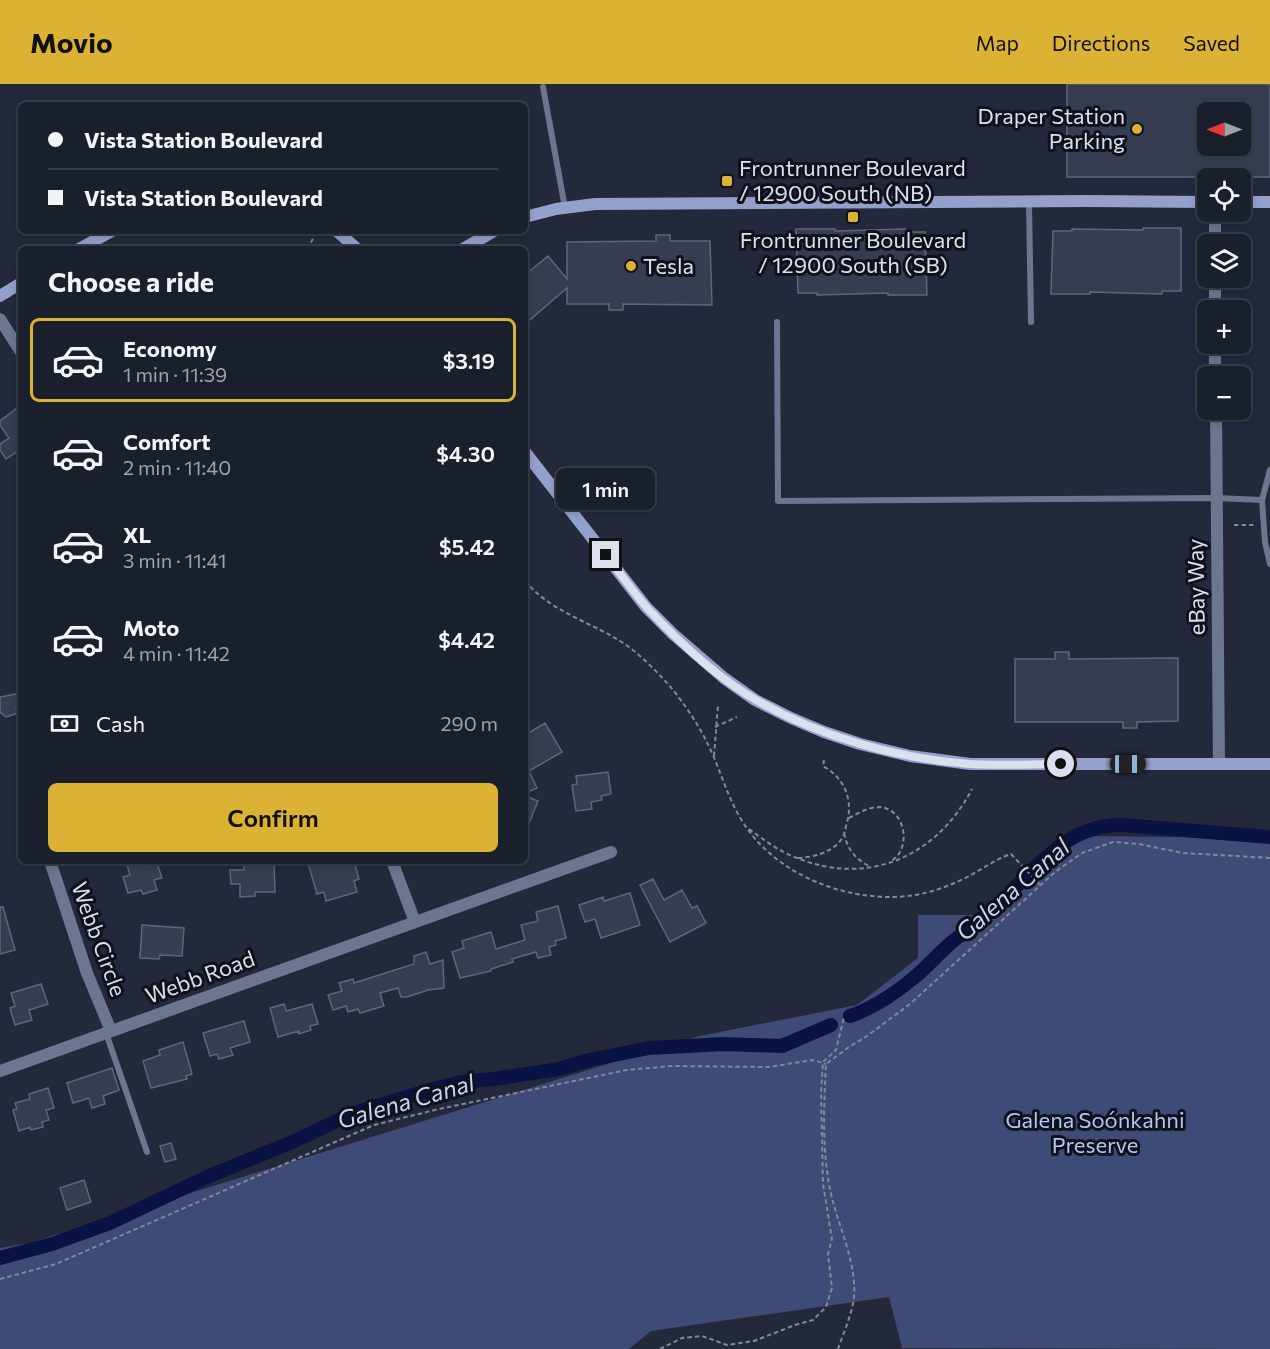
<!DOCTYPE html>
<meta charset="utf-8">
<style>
:root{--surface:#1a1f2c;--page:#232734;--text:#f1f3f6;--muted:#9fa2a9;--line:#383d48;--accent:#dbb233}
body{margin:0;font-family:Commissioner,sans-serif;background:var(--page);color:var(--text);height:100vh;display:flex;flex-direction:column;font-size:22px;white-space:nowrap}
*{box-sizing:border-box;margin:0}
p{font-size:20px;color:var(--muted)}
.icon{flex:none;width:33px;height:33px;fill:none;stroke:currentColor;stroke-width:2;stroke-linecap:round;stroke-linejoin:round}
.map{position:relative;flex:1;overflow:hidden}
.panel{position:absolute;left:18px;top:162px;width:510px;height:618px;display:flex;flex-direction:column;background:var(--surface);border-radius:9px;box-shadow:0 3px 9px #0003,0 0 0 2px var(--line)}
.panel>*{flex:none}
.guide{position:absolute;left:18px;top:18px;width:510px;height:132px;border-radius:9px;box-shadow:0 3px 9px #0003,0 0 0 2px var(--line);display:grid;align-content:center;height:132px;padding:0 30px;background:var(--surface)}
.needle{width:39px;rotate:270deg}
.tools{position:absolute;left:1197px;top:18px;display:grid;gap:12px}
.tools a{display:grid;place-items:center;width:54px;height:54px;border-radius:9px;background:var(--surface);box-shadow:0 3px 9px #0003,0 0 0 2px var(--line);font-size:30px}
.end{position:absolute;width:27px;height:27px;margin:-14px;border:8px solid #dce0ec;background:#111;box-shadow:0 0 0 3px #111}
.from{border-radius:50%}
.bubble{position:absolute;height:42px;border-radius:9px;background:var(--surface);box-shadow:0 3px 9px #0003,0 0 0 2px var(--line);font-size:20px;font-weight:600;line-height:42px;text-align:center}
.car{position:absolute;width:18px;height:36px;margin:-18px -9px;border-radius:8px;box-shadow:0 0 4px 2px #0007;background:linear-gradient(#222 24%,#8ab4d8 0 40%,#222 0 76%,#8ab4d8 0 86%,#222 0)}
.guide b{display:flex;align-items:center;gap:21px;height:57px;font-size:22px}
.guide b+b{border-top:2px solid var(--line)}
.guide i{width:15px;height:15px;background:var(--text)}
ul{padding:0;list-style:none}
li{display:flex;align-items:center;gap:18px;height:84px;margin:0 12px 9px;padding:0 18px;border:3px solid transparent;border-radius:9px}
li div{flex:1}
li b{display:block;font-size:22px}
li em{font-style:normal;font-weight:600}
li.selected{border-color:var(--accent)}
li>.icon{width:54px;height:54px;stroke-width:1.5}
h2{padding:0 30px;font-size:27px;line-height:72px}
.pay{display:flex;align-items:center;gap:15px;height:66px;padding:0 30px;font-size:22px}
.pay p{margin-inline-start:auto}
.primary-button{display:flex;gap:12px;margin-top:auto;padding:12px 30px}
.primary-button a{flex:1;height:69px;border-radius:9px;background:var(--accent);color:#111;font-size:24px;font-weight:600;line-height:69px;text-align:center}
header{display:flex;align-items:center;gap:36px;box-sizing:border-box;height:84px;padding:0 30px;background:var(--accent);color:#111}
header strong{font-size:28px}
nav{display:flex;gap:33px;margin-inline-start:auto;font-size:21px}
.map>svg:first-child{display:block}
</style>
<header>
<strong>Movio</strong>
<nav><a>Map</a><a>Directions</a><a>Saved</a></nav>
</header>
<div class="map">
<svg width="1270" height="1265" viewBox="0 0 1270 1265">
<rect width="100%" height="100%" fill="#23293b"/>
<!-- green -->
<path fill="#3e4b76" d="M1079 752 1270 754V1265L902 1264 889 1213 651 1247 629 1265H0V1164L29 1159 695 953 857 921 918 874V831H975Z"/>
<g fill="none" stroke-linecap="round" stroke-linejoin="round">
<!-- canal -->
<path stroke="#0a1143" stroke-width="14" d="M850 932C874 924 897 908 916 892 929 881 940 868 953 857 970 844 987 832 1002 817 1037 783 1068 740 1122 741L1270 753
M0 1174 52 1160 110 1139 209 1092 290 1059 354 1029 430 1006 461 998 493 995 559 985 589 976 649 964 724 960 782 962 831 941"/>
</g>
<!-- building -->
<path fill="#373d51" stroke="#5f667b" stroke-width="1.5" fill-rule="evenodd" d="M1067 0H1270V93H1067ZM1208 28H1240V62H1208Z
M1143 144H1181V207H1162V210L1090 208V210H1051L1053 147H1072V145L1143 146Z
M796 145H835V147L906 145V148H925L927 211H888V209L817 211V209H798Z
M656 151H670V157H710L712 221 623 220V226H609V220H567V204L525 240V191L548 172 567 195V158L656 157Z
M21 321V365L6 375 0 366V360L9 354 0 341V337Z
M1055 568H1069V575L1178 574V637L1137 638V644H1123V638H1015V575H1055Z
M21 609V623L16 625 18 629 6 633 0 628V613Z
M545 639 562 668 529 687 537 704 525 709V651Z
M608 688 611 710 601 712 602 716 591 718 592 725 576 727 572 701 577 700 576 692Z
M525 712 538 717 525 749Z
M126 777H147L149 782 157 779 162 794 154 796 157 806 143 810 141 806 128 809 123 793 130 791Z
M244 777H258L259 781H274L275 808H255V812L240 813V800H231L230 786H244Z
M314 777H354L359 795 354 797 357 808 326 817 324 808 317 810 308 779Z
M653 795 664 816 682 806 692 824 697 822 706 839 670 858 640 801Z
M630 809 640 841 601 854 595 835 585 838 579 821 603 813 604 817Z
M558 822 566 854 555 857 556 861 549 863 551 871 538 874 536 868 512 875 513 878 491 885V887L460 894 452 868 464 864 462 857 491 848 496 865 525 856 521 841 538 837 536 828Z
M0 823H3L15 866 0 870Z
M142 841 184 844 182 872 160 871 159 875 140 874Z
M426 868 430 880 443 876 444 904 428 906 407 913H401L398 904 380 909 384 922 360 929 358 925 348 928 346 922 333 926 328 911 342 907 339 899 353 895 354 899 414 880V872Z
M41 900 48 920 29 926 32 936 15 941 10 924 15 922 11 909Z
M284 920 286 927 312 920 318 940 310 942 311 946 299 950V947L278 953 270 924Z
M244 937 250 958 230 964 233 971 219 975 217 970 210 972 203 949Z
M183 958 192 990 186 992 187 995 151 1004 143 977 160 971 159 966Z
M112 984 119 1006 103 1012 105 1020 92 1024 89 1014 73 1019 67 999Z
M48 1004 54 1024 46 1026 49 1036 42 1038 43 1043 31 1046 30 1043 19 1047 13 1026 17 1025 15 1019 30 1015 29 1010Z
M171 1059 176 1075 165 1078 160 1062Z
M84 1096 91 1118 67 1126 60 1104Z"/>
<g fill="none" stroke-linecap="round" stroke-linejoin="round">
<!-- path -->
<path stroke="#848897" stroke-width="2" stroke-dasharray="4.5 3" stroke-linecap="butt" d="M307 165 314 153
M1234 441H1256
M525 497C550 527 588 537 620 557 638 568 654 585 668 600 685 620 701 644 712 669 722 691 728 714 741 735 774 792 852 821 915 811 934 808 954 800 971 791 984 784 996 775 1011 770L1041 802
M715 643 737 633
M714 672 718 621
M849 734C858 729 869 723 880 723 901 725 909 751 900 768 898 772 894 775 890 778
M749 745C764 756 780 768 797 774 869 803 937 772 972 705
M844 749C847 765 856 776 871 783
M798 774C814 773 831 769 841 756 844 752 845 747 846 742 854 718 846 695 823 682L824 676
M0 1195 56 1180 374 1041 439 1025 627 986 671 982 769 983 813 976 826 980
M660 1265 682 1254 702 1252 727 1261 754 1257 795 1241 813 1236 826 1223 832 1204 828 1170 832 1155 823 1100 821 1009 823 978 836 966 844 933
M838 1265C843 1250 853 1228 854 1212 857 1176 835 1136 829 1100 822 1060 824 1020 826 980L849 963 867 952 910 920 1055 788 1082 769 1113 758 1139 760 1183 769 1270 774"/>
<!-- lane -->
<path stroke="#6c7690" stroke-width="6" d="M543 3 565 124
M1029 118 1031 238
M777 238 778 417 1216 414 1262 416
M1270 386 1262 416 1265 458 1270 480
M106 949 147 1068"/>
<!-- street -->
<path stroke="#6c7690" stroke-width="12" d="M1215 128V160
M1215 194V226
M0 235 21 268
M1215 260V292
M1216 326 1219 680
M50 777 87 889 111 947
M392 777 415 838
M0 987 611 768"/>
<!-- secondary -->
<path stroke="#92a0cb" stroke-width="12" d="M1240 118H1270
M525 133 556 125 595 120 1087 117 1208 118
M337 147 357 165
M79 165 112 147
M463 165 494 147
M0 212 21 199
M525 368 646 523 673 550 724 594 755 616 791 634 824 648 860 660 910 672 970 680H1270"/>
</g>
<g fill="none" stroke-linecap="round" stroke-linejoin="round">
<!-- route -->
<path stroke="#dce0ec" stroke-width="8" d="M606 471C620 489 633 508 648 525 680 559 716 593 756 616 820 653 896 674 969 680 999 682 1030 680 1061 680"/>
</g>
<!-- markers -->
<g fill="#dbb233" stroke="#0f121a" stroke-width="2">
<circle cx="1137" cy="45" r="6"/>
<rect x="721" y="91" width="12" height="12" rx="3"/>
<rect x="847" y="127" width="12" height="12" rx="3"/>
<circle cx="631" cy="182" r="6"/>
</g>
<g text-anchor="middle" stroke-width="6" stroke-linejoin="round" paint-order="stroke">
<!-- poi labels -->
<g font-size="22" fill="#dce0ec" stroke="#0f121a" text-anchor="start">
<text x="1125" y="40" text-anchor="end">Draper Station<tspan x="1125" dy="25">Parking</tspan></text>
<text x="739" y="92">Frontrunner Boulevard<tspan x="739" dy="25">/ 12900 South (NB)</tspan></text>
<text x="853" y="164" text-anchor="middle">Frontrunner Boulevard<tspan x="853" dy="25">/ 12900 South (SB)</tspan></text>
<text x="643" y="190">Tesla</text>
</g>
<!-- street labels -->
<g font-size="22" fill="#dce0ec" stroke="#0f121a">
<text transform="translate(1196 503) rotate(-91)" y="8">eBay Way</text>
<text transform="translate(99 855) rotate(70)" y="8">Webb Circle</text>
<text transform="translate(200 893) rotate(-20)" y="8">Webb Road</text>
</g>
<!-- park labels -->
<g font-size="22" fill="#b3c4f7" stroke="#0f121a">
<text x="1095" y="1044">Galena Soónkahni<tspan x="1095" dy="25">Preserve</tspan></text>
</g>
<!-- water labels -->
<g font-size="24" font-style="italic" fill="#c9d5f8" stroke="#0f121a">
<text transform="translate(1013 806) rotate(-41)" y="8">Galena Canal</text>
<text transform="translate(406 1018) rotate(-16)" y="8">Galena Canal</text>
</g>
</g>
</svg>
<div class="tools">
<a><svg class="needle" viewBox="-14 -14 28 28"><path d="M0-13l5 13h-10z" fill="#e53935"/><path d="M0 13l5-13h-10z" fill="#9fa2a9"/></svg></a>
<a><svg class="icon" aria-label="locate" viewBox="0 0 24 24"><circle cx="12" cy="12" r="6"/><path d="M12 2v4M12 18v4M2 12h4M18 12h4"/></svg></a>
<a><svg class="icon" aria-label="layers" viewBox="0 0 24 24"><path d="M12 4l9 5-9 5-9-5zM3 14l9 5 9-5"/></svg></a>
<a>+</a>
<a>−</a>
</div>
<i class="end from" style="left:1061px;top:680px"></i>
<i class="end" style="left:606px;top:471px"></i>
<div class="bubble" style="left:556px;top:384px;width:99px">1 min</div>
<i class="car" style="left:1128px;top:680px;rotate:90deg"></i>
<div class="guide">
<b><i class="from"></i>Vista Station Boulevard</b>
<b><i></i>Vista Station Boulevard</b>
</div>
<section class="panel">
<h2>Choose a ride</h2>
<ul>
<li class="selected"><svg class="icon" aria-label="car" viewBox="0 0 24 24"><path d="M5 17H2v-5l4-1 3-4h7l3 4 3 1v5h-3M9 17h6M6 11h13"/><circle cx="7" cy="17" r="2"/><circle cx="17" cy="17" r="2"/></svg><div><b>Economy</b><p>1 min · 11:39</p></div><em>$3.19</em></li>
<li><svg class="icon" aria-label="car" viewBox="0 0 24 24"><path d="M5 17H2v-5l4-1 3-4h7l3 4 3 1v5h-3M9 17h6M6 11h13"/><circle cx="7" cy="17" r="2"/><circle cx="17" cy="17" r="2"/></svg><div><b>Comfort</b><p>2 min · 11:40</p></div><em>$4.30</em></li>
<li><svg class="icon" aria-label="car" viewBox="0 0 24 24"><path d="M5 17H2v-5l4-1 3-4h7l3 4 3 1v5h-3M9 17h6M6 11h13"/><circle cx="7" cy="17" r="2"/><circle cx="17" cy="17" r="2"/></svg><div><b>XL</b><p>3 min · 11:41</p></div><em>$5.42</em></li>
<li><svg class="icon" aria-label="car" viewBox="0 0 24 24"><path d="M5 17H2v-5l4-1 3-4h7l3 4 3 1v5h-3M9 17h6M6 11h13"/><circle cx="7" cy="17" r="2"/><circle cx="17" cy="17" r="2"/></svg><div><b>Moto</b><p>4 min · 11:42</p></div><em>$4.42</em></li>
</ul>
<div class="pay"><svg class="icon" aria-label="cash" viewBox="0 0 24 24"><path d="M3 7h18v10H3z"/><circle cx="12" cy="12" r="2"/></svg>Cash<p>290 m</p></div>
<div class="primary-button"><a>Confirm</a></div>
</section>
</div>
